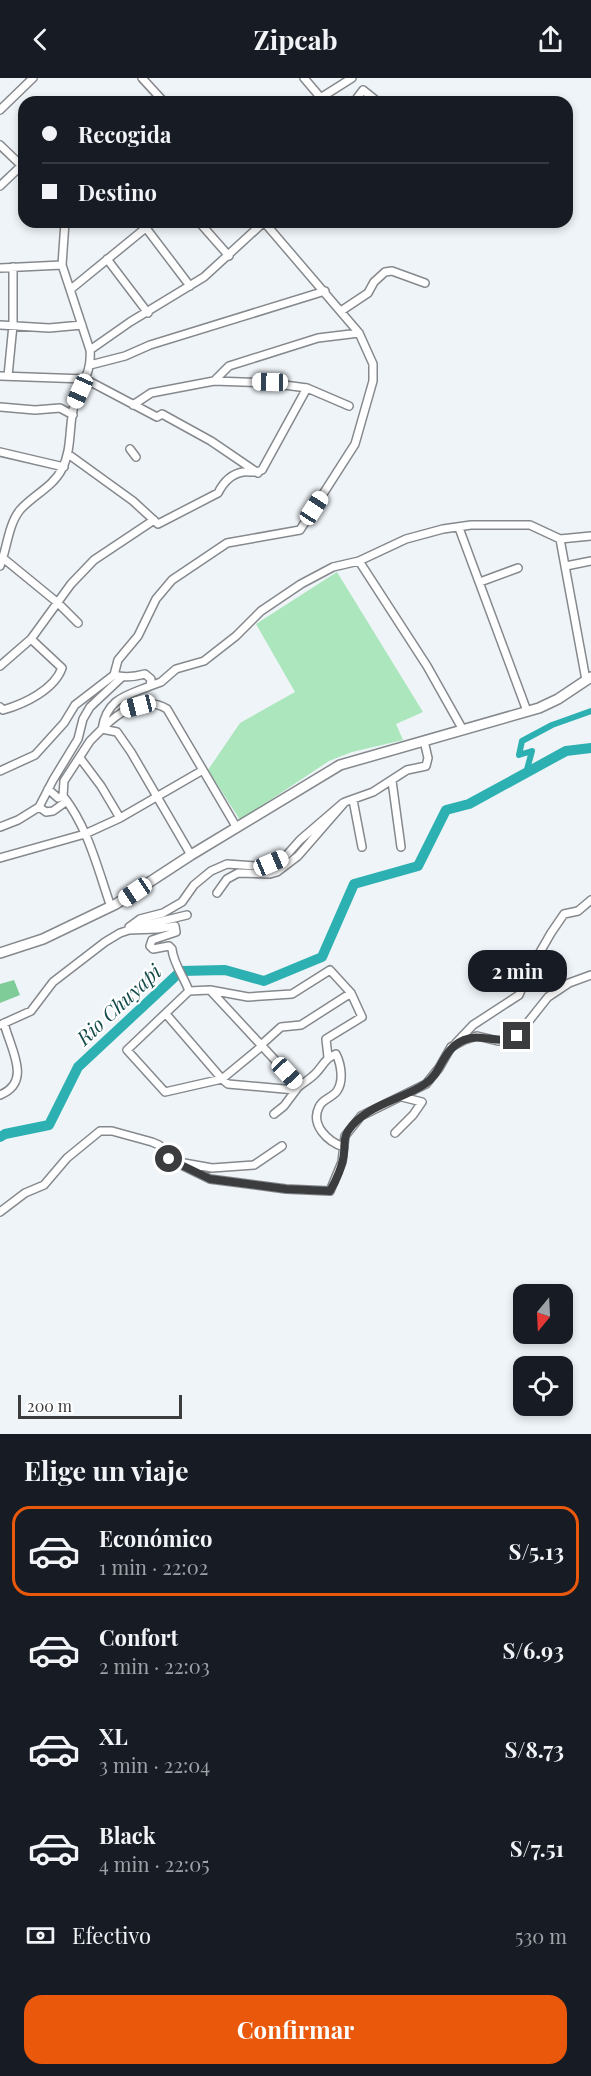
<!DOCTYPE html>
<html lang="es">
<meta charset="utf-8">
<style>
:root{--surface:#171b24;--page:#242831;--text:#f1f3f6;--muted:#9ea1a6;--line:#363941;--accent:#ea580c}
body{margin:0;font-family:"Playfair Display",serif;background:var(--page);color:var(--text);height:100vh;display:flex;flex-direction:column;font-size:22px;white-space:nowrap}
*{box-sizing:border-box;margin:0}
p{font-size:20px;color:var(--muted)}
.icon{flex:none;width:33px;height:33px;fill:none;stroke:currentColor;stroke-width:2;stroke-linecap:round;stroke-linejoin:round}
.map{position:relative;height:1356px;overflow:hidden}
.drawer{display:flex;flex-direction:column;background:var(--surface);flex:1}
.drawer>*{flex:none}
.banner{position:absolute;left:18px;top:18px;width:555px;height:132px;border-radius:18px;box-shadow:0 3px 9px #0003;display:grid;align-content:center;height:132px;padding:0 24px;background:var(--surface)}
.needle{width:39px;rotate:198deg}
.buttons{position:absolute;left:513px;top:1206px;display:grid;gap:12px}
.buttons a{display:grid;place-items:center;width:60px;height:60px;border-radius:12px;background:var(--surface);box-shadow:0 3px 9px #0003;font-size:30px}
.scale{position:absolute;left:18px;bottom:15px;width:164px;box-sizing:border-box;padding-left:6px;border:3px solid #3a3c3e;border-top:0;font-size:16px;line-height:21px;white-space:nowrap;color:#3a3c3e;-webkit-text-stroke:4px #fff;paint-order:stroke}
.end{position:absolute;width:27px;height:27px;margin:-14px;border:8px solid #3a3c3e;background:#fff;box-shadow:0 0 0 3px #fff}
.from{border-radius:50%}
.bubble{position:absolute;height:42px;border-radius:18px;background:var(--surface);box-shadow:0 3px 9px #0003;font-size:20px;font-weight:700;line-height:42px;text-align:center}
.car{position:absolute;width:18px;height:36px;margin:-18px -9px;border-radius:8px;box-shadow:0 0 4px 2px #0007;background:linear-gradient(#fff 24%,#345 0 40%,#fff 0 76%,#345 0 86%,#fff 0)}
.banner b{display:flex;align-items:center;gap:21px;height:57px;font-size:22px}
.banner b+b{border-top:2px solid var(--line)}
.banner i{width:15px;height:15px;background:var(--text)}
ul{padding:0;list-style:none}
li{display:flex;align-items:center;gap:18px;height:90px;margin:0 12px 9px;padding:0 12px;border:3px solid transparent;border-radius:18px}
li div{flex:1}
li b{display:block;font-size:22px}
li em{font-style:normal;font-weight:700}
li.on{border-color:var(--accent)}
li>.icon{width:54px;height:54px;stroke-width:1.5}
h2{padding:0 24px;font-size:27px;line-height:72px}
.pay{display:flex;align-items:center;gap:15px;height:66px;padding:0 24px;font-size:22px}
.pay p{margin-inline-start:auto}
.button{display:flex;gap:12px;margin-top:auto;padding:12px 24px}
.button a{flex:1;height:69px;border-radius:18px;background:var(--accent);color:#fff;font-size:24px;font-weight:700;line-height:69px;text-align:center}
header{display:flex;justify-content:space-between;align-items:center;height:78px;padding:0 24px;background:var(--surface);font-size:27px;font-weight:700}
.map>svg:first-child{display:block}
</style>
<header><svg class="icon" aria-label="back" viewBox="0 0 24 24"><path d="M15 5l-7 7 7 7"/></svg>Zipcab<svg class="icon" aria-label="share" viewBox="0 0 24 24"><path d="M12 15V3M7 8l5-5 5 5M5 13v7h14v-7"/></svg></header>
<div class="map">
<svg width="591" height="1356" viewBox="0 0 591 1356">
<rect width="100%" height="100%" fill="#eff4f8"/>
<!-- green -->
<path fill="#abe6bc" d="M337 494 423 634 396 646 403 662 352 674 329 683 240 742 208 692 240 645 295 614 256 546Z"/>
<!-- forest -->
<path fill="#7fcc98" d="M14 902 20 917 0 925V906Z"/>
<g fill="none" stroke-linecap="round" stroke-linejoin="round">
<!-- canal -->
<path stroke="#2db0b1" stroke-width="6" d="M526 695 532 673 519 677 522 663 552 647 591 633"/>
<!-- river -->
<path stroke="#2db0b1" stroke-width="10" d="M0 1059 5 1056 49 1047 78 989 181 893 225 892 264 903 322 879 354 806 418 788 446 732 469 726 566 673 591 670"/>
<defs>
<path id="street" d="M142 0 164 24
M304 0 321 20
M314 24 352 0
M354 24 363 12 378 24
M0 32 33 0
M0 67 24 90
M0 108 21 88
M199 144 229 178
M146 150 190 208
M107 181 148 235
M0 190 62 187
M71 211 153 144
M341 233 368 215 374 204 385 194 392 193 425 205
M0 247 49 250 82 247
M90 272 130 244 204 199 264 144
M90 287 125 278 150 267 325 213
M0 298 85 301 157 339 162 336 211 363 258 395
M8 298 13 247V189
M214 303 229 288 318 260 359 255
M133 327 151 315 214 303 269 305 307 310 349 328
M0 329 35 332 60 330 73 337
M130 371 136 379
M0 374 64 389
M68 376 133 423 158 446 218 415C223 405 231 396 243 394 250 393 255 396 262 392L307 310
M459 450 527 633
M560 461 586 602
M3 480 58 525 78 545
M359 483 427 588 463 652
M0 488C7 471 8 447 20 432 33 417 53 409 62 391 73 370 68 345 75 324 82 304 92 294 90 272L62 187 65 144
M566 488 591 483
M480 504 518 490
M0 588 31 561 71 506 94 482 154 442
M150 608 161 604 176 591 204 583 236 558 261 533 301 506 333 489 359 483 406 461 443 451 471 447H530L560 461 591 458
M0 629 3 632C24 626 54 612 62 590L31 561
M102 651C107 621 125 618 150 608L151 601 145 596C134 599 125 600 114 597L118 582 138 558 156 521 172 502 227 465 300 452 355 366 373 303V286L359 255 264 144
M102 651C118 634 145 617 167 631L237 750
M80 680 101 708 120 740
M0 693 35 677 64 645 75 627 114 597
M392 703 401 769
M48 711 58 720 63 718C88 749 98 792 111 829
M63 718 64 703 90 663 102 651 117 654 131 674 191 777
M353 722 362 769
M39 729 46 734 53 733 67 723
M0 749 18 742 39 729 53 702 78 661 83 641 90 629 122 599
M0 780 85 756 120 740 203 692
M217 815 227 801 238 795 270 796 277 794 298 778 345 724 373 714 407 692 426 688 428 680 424 663
M137 849 187 837
M129 852V849L140 841 163 835 182 824 194 807 211 793 227 786 257 788 271 785 284 780 300 762 343 725
M210 912 248 919 292 916 330 892 351 915
M166 936 222 1001 262 968
M0 947 31 933 53 904 105 864 120 855 129 852 157 851 175 848 176 854 152 862 150 868 153 871 169 868 172 871C173 885 184 899 189 913
M456 965 473 947 519 917 528 895 551 855 564 836 578 833 591 822
M261 967 281 949 301 947 351 915 362 939 326 961 328 979
M0 1017C33 1004 10 970 4 945
M274 1036 284 1028 299 1008 210 912 189 913 127 972 165 1014 222 1001 228 1006 295 1012C301 1006 309 1002 315 996 323 988 325 980 336 976 341 986 344 1003 337 1013 332 1020 322 1021 319 1029 310 1047 328 1064 344 1069
M395 1055 413 1037 422 1024 402 1019
M184 1085 212 1090 254 1087 282 1068
M0 1134 25 1115 44 1107 67 1080 100 1053H112L152 1064 159 1067 169 1081 210 1101 286 1111 330 1113 342 1084 345 1058 361 1038 426 1006 439 990 451 969 464 962 477 958 498 963 508 962 517 958 548 919 569 905 591 897"/>
<path id="secondary" d="M0 875 43 861 116 826 191 777 340 687 539 630 558 621 591 599"/>
</defs>
<!-- street casing -->
<use href="#street" stroke="#85898d" stroke-width="10"/>
<!-- secondary casing -->
<use href="#secondary" stroke="#85898d" stroke-width="12"/>
<!-- street -->
<use href="#street" stroke="#fff" stroke-width="7"/>
<!-- secondary -->
<use href="#secondary" stroke="#fff" stroke-width="9"/>
</g>
<g fill="none" stroke-linecap="round" stroke-linejoin="round">
<!-- route -->
<path stroke="#3a3c3e" stroke-width="8" d="M169 1081 210 1101 286 1111 330 1113C336 1103 343 1087 344 1075 345 1066 343 1061 348 1053 365 1027 401 1022 425 1006 443 994 441 972 464 962 483 954 495 968 517 958"/>
</g>
<g text-anchor="middle" stroke-width="4.5" stroke-linejoin="round" paint-order="stroke">
<!-- water labels -->
<g font-size="20" font-style="italic" fill="#144a4a" stroke="#fff">
<text transform="translate(119 927) rotate(-43)" y="7">Rio Chuyapi</text>
</g>
</g>
</svg>
<div class="buttons">
<a><svg class="needle" viewBox="-14 -14 28 28"><path d="M0-13l5 13h-10z" fill="#e53935"/><path d="M0 13l5-13h-10z" fill="#9ea1a6"/></svg></a>
<a><svg class="icon" aria-label="locate" viewBox="0 0 24 24"><circle cx="12" cy="12" r="6"/><path d="M12 2v4M12 18v4M2 12h4M18 12h4"/></svg></a>
</div>
<div class="scale">200 m</div>
<i class="end from" style="left:169px;top:1081px"></i>
<i class="end" style="left:517px;top:958px"></i>
<div class="bubble" style="left:468px;top:872px;width:99px">2 min</div>
<i class="car" style="left:270px;top:304px;rotate:271deg"></i>
<i class="car" style="left:80px;top:313px;rotate:204deg"></i>
<i class="car" style="left:314px;top:430px;rotate:33deg"></i>
<i class="car" style="left:138px;top:628px;rotate:256deg"></i>
<i class="car" style="left:271px;top:785px;rotate:67deg"></i>
<i class="car" style="left:135px;top:814px;rotate:236deg"></i>
<i class="car" style="left:287px;top:995px;rotate:137deg"></i>
<div class="banner">
<b><i class="from"></i>Recogida</b>
<b><i></i>Destino</b>
</div>
</div>
<section class="drawer">
<h2>Elige un viaje</h2>
<ul>
<li class="on"><svg class="icon" aria-label="car" viewBox="0 0 24 24"><path d="M5 17H2v-5l4-1 3-4h7l3 4 3 1v5h-3M9 17h6M6 11h13"/><circle cx="7" cy="17" r="2"/><circle cx="17" cy="17" r="2"/></svg><div><b>Económico</b><p>1 min · 22:02</p></div><em>S/5.13</em></li>
<li><svg class="icon" aria-label="car" viewBox="0 0 24 24"><path d="M5 17H2v-5l4-1 3-4h7l3 4 3 1v5h-3M9 17h6M6 11h13"/><circle cx="7" cy="17" r="2"/><circle cx="17" cy="17" r="2"/></svg><div><b>Confort</b><p>2 min · 22:03</p></div><em>S/6.93</em></li>
<li><svg class="icon" aria-label="car" viewBox="0 0 24 24"><path d="M5 17H2v-5l4-1 3-4h7l3 4 3 1v5h-3M9 17h6M6 11h13"/><circle cx="7" cy="17" r="2"/><circle cx="17" cy="17" r="2"/></svg><div><b>XL</b><p>3 min · 22:04</p></div><em>S/8.73</em></li>
<li><svg class="icon" aria-label="car" viewBox="0 0 24 24"><path d="M5 17H2v-5l4-1 3-4h7l3 4 3 1v5h-3M9 17h6M6 11h13"/><circle cx="7" cy="17" r="2"/><circle cx="17" cy="17" r="2"/></svg><div><b>Black</b><p>4 min · 22:05</p></div><em>S/7.51</em></li>
</ul>
<div class="pay"><svg class="icon" aria-label="cash" viewBox="0 0 24 24"><path d="M3 7h18v10H3z"/><circle cx="12" cy="12" r="2"/></svg>Efectivo<p>530 m</p></div>
<div class="button"><a>Confirmar</a></div>
</section>
